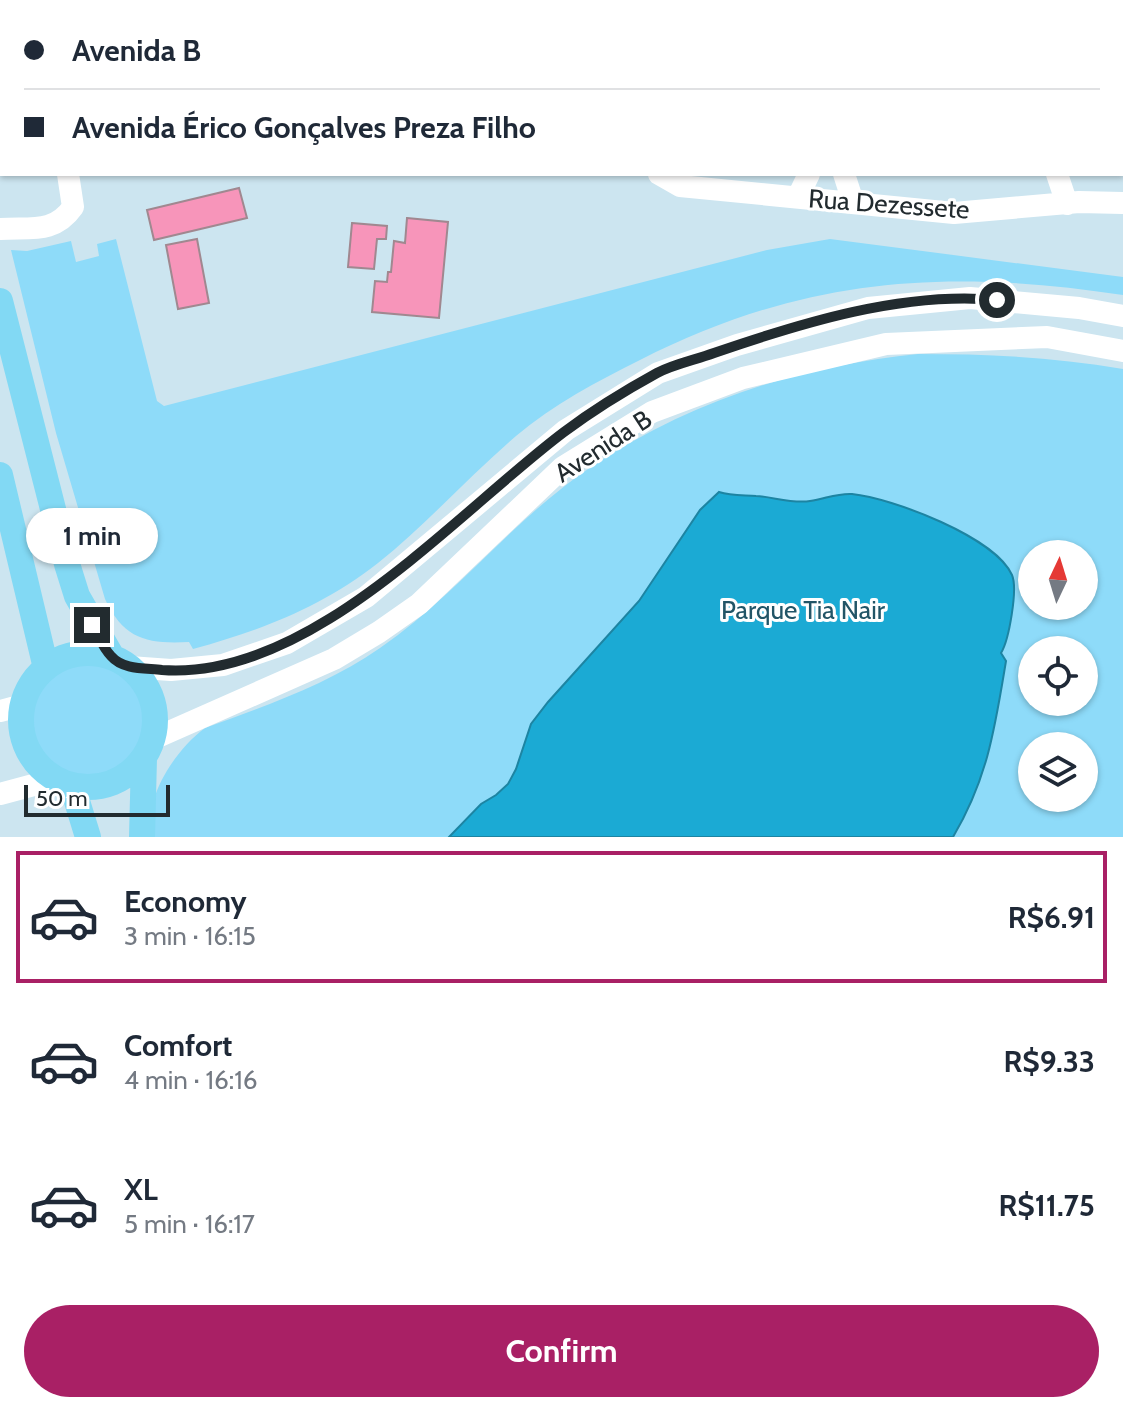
<!DOCTYPE html>
<meta charset="utf-8">
<style>
:root{--surface:#fff;--page:#f6f6f7;--text:#1f2937;--muted:#747a83;--line:#e0e1e3;--accent:#a92065}
body{margin:0;font-family:Cabin,sans-serif;background:var(--page);color:var(--text);height:100vh;display:flex;flex-direction:column;font-size:30px;white-space:nowrap}
*{box-sizing:border-box;margin:0}
p{font-size:26px;color:var(--muted)}
.icon{flex:none;width:44px;height:44px;fill:none;stroke:currentColor;stroke-width:2;stroke-linecap:round;stroke-linejoin:round}
.map{position:relative;height:837px;overflow:hidden}
.drawer{display:flex;flex-direction:column;background:var(--surface);flex:1}
.drawer>*{flex:none}
.top-card{position:absolute;left:0px;top:0px;width:1124px;height:176px;box-shadow:0 2px 6px #0004;display:grid;align-content:center;height:176px;padding:0 24px;background:var(--surface)}
.needle{width:52px;rotate:4deg}
.tools{position:absolute;left:1018px;top:540px;display:grid;gap:16px}
.tools a{display:grid;place-items:center;width:80px;height:80px;border-radius:50%;background:var(--surface);box-shadow:0 2px 6px #0004;font-size:40px}
.scale{position:absolute;left:24px;bottom:20px;width:146px;box-sizing:border-box;padding-left:8px;border:4px solid #222b2f;border-top:0;font-size:22px;line-height:28px;white-space:nowrap;color:#222b2f;-webkit-text-stroke:6px #fff;paint-order:stroke}
.end{position:absolute;width:36px;height:36px;margin:-18px;border:10px solid #222b2f;background:#fff;box-shadow:0 0 0 4px #fff}
.from{border-radius:50%}
.bubble{position:absolute;height:56px;border-radius:28px;background:var(--surface);box-shadow:0 2px 6px #0004;font-size:26px;font-weight:800;line-height:56px;text-align:center}
.top-card b{display:flex;align-items:center;gap:28px;height:76px;font-size:30px}
.top-card b+b{border-top:2px solid var(--line)}
.top-card i{width:20px;height:20px;background:var(--text)}
ul{padding:14px 0 0;list-style:none}
li{display:flex;align-items:center;gap:24px;height:132px;margin:0 16px 12px;padding:0 8px;border:4px solid transparent;border-radius:0px}
li div{flex:1}
li b{display:block;font-size:30px}
li em{font-style:normal;font-weight:800}
li.active{border-color:var(--accent)}
li>.icon{width:72px;height:72px;stroke-width:1.5}
.cta{display:flex;gap:16px;margin-top:auto;padding:16px 24px}
.cta a{flex:1;height:92px;border-radius:48px;background:var(--accent);color:#fff;font-size:32px;font-weight:800;line-height:92px;text-align:center}
.map>svg:first-child{display:block}
</style>
<div class="map">
<svg width="1123" height="837" viewBox="0 0 1123 837">
<rect width="100%" height="100%" fill="#cce5f0"/>
<!-- green -->
<path fill="#8edbf9" fill-rule="evenodd" d="M116 239 157 401 164 406 767 250 830 239 1123 277V295C945 268 803 277 640 360 596 382 554 404 516 436 469 476 427 524 378 563 320 608 262 630 193 649L189 642C148 644 124 640 105 599L56 433 11 250 27 251 71 241 76 262 99 256 97 244Z
M918 354C988 354 1054 357 1123 369V837H149C151 825 151 811 154 799 162 773 183 744 205 728 265 706 327 685 380 648 457 595 513 519 591 467 690 401 800 366 918 354ZM1032 554H1084V606H1032ZM1032 650H1084V702H1032ZM1032 746H1084V798H1032Z
M32 720a56 56 0 1 1 112 0a56 56 0 1 1-112 0Z"/>
<!-- water -->
<path fill="#1baad4" stroke="#1d84a2" stroke-width="2" d="M719 492C731 496 744 495 756 496 773 497 793 504 810 501 825 499 837 493 852 494 892 498 995 537 1012 575 1018 589 1009 640 1001 653L1006 661C995 727 988 778 953 837H449L481 804 496 795 508 784 516 769 531 724 548 702 639 601 700 510Z"/>
<!-- building -->
<path fill="#f795ba" stroke="#a08890" stroke-width="2" d="M0 0 32 1 2 2 0 56Z
M239 188 247 218 154 240 147 210Z
M407 218 448 222 439 318 372 312 375 281 387 282 388 272H391L394 241 405 243Z
M352 223 387 226 386 239H377L374 269 348 267Z
M197 239 209 303 178 309 166 245Z"/>
<g fill="none" stroke-linecap="round" stroke-linejoin="round">
<!-- minor-tunnel -->
<path stroke="#aac0c9" stroke-width="22" stroke-dasharray="22 11" stroke-linecap="butt" d="M0 50H2"/>
<!-- minor -->
<path stroke="#fff" stroke-width="22" d="M334 0 340 2
M556 0V2
M789 0V2
M1003 0 1004 2
M0 73H2
M659 174 680 186 954 213 1079 202 1123 203
M844 174 853 202
M1057 174 1067 204
M798 197 809 174
M0 229C31 227 54 234 73 207L68 174
M129 667 171 670 223 665 287 643 366 597 566 430 658 373 737 345 868 308 970 298 1079 308 1123 316
M0 711 23 705
M153 739 334 659 379 632 419 604 563 467 652 412 743 378 886 344 1047 337 1123 351
M0 794 56 779"/>
<!-- major -->
<path stroke="#82d9f4" stroke-width="26" d="M0 301 67 564 77 596 112 657
M0 475 46 668
M21 720a67 67 0 1 1 134 0a67 67 0 1 1-134 0Z
M72 785 88 837
M142 837 144 758"/>
</g>
<g fill="none" stroke-linecap="round" stroke-linejoin="round">
<!-- route -->
<path stroke="#222b2f" stroke-width="10" d="M92 625C98 635 103 648 111 656 123 670 145 668 162 670 310 681 455 514 564 432 592 411 626 390 657 373 674 364 695 360 714 353 801 323 904 291 997 300"/>
</g>
<g text-anchor="middle" stroke-width="6" stroke-linejoin="round" paint-order="stroke">
<!-- street labels -->
<g font-size="26" fill="#222b2f" stroke="#fff">
<text transform="translate(889 204) rotate(4)" y="9">Rua Dezessete</text>
<text transform="translate(603 446) rotate(-33)" y="9">Avenida B</text>
</g>
<!-- park labels -->
<g font-size="26" fill="#225567" stroke="#fff">
<text x="803" y="619">Parque Tia Nair</text>
</g>
</g>
</svg>
<div class="tools">
<a><svg class="needle" viewBox="-14 -14 28 28"><path d="M0-13l5 13h-10z" fill="#e53935"/><path d="M0 13l5-13h-10z" fill="#747a83"/></svg></a>
<a><svg class="icon" aria-label="locate" viewBox="0 0 24 24"><circle cx="12" cy="12" r="6"/><path d="M12 2v4M12 18v4M2 12h4M18 12h4"/></svg></a>
<a><svg class="icon" aria-label="layers" viewBox="0 0 24 24"><path d="M12 4l9 5-9 5-9-5zM3 14l9 5 9-5"/></svg></a>
</div>
<div class="scale">50 m</div>
<i class="end from" style="left:997px;top:300px"></i>
<i class="end" style="left:92px;top:625px"></i>
<div class="bubble" style="left:26px;top:508px;width:132px">1 min</div>
<div class="top-card">
<b><i class="from"></i>Avenida B</b>
<b><i></i>Avenida Érico Gonçalves Preza Filho</b>
</div>
</div>
<section class="drawer">
<ul>
<li class="active"><svg class="icon" aria-label="car" viewBox="0 0 24 24"><path d="M5 17H2v-5l4-1 3-4h7l3 4 3 1v5h-3M9 17h6M6 11h13"/><circle cx="7" cy="17" r="2"/><circle cx="17" cy="17" r="2"/></svg><div><b>Economy</b><p>3 min · 16:15</p></div><em>R$6.91</em></li>
<li><svg class="icon" aria-label="car" viewBox="0 0 24 24"><path d="M5 17H2v-5l4-1 3-4h7l3 4 3 1v5h-3M9 17h6M6 11h13"/><circle cx="7" cy="17" r="2"/><circle cx="17" cy="17" r="2"/></svg><div><b>Comfort</b><p>4 min · 16:16</p></div><em>R$9.33</em></li>
<li><svg class="icon" aria-label="car" viewBox="0 0 24 24"><path d="M5 17H2v-5l4-1 3-4h7l3 4 3 1v5h-3M9 17h6M6 11h13"/><circle cx="7" cy="17" r="2"/><circle cx="17" cy="17" r="2"/></svg><div><b>XL</b><p>5 min · 16:17</p></div><em>R$11.75</em></li>
</ul>
<div class="cta"><a>Confirm</a></div>
</section>
